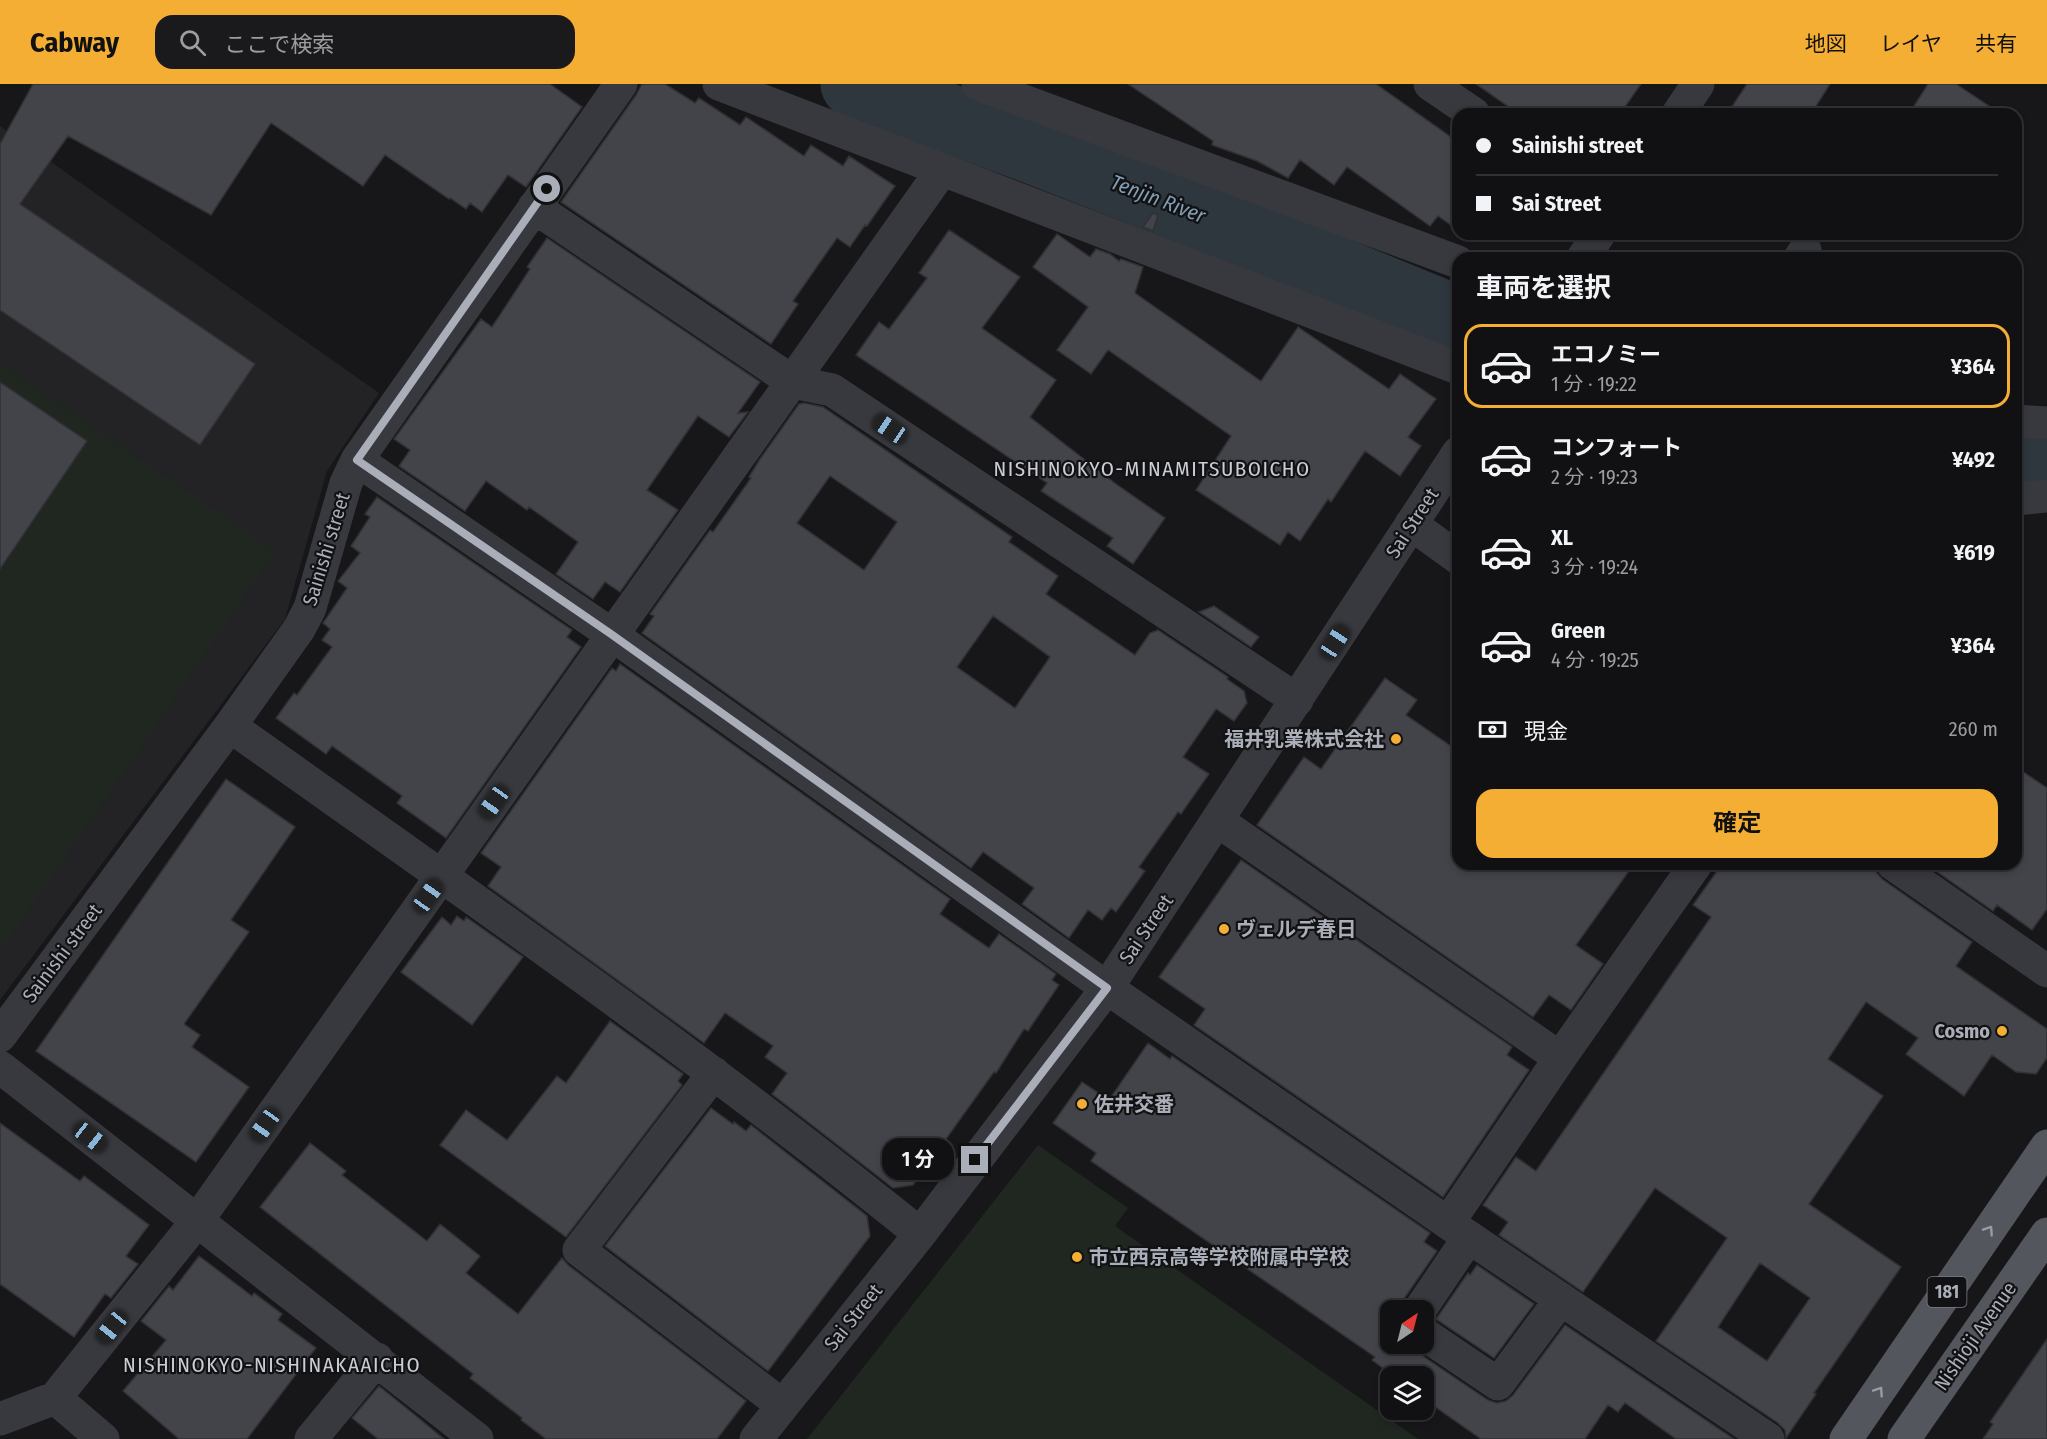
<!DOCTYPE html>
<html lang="ja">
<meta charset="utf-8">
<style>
:root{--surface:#111113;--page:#1a1a1c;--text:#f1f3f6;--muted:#9c9da0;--line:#303133;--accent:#f4ae34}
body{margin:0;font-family:"Fira Sans Condensed","Noto Sans JP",sans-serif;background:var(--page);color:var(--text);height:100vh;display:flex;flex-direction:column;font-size:22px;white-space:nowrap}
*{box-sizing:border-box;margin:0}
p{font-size:20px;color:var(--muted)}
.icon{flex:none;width:33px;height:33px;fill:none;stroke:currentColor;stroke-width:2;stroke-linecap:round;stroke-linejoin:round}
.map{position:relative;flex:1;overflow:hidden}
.sheet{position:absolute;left:1452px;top:168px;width:570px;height:618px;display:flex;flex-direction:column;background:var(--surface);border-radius:18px;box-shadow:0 3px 9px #0003,0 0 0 2px var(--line)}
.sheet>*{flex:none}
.hud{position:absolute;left:1452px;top:24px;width:570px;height:132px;border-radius:18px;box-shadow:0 3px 9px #0003,0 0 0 2px var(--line);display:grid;align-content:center;height:132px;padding:0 24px;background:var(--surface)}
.needle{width:39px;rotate:35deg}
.fabs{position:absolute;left:1380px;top:1216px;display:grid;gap:12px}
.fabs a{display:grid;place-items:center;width:54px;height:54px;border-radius:12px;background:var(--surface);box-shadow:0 3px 9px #0003,0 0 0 2px var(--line);font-size:30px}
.end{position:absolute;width:27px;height:27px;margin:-14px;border:8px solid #a9aeb9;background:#111;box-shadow:0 0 0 3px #111}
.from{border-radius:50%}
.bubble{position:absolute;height:42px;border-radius:18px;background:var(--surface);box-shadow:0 3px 9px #0003,0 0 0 2px var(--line);font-size:20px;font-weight:700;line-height:42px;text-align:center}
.car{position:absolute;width:18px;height:36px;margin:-18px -9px;border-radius:8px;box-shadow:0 0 4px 2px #0007;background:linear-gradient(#222 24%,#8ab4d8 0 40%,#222 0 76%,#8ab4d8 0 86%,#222 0)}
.hud b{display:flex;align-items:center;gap:21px;height:57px;font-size:22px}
.hud b+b{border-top:2px solid var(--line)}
.hud i{width:15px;height:15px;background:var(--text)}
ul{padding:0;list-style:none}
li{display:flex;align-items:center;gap:18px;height:84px;margin:0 12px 9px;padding:0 12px;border:3px solid transparent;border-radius:18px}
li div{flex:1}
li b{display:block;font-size:22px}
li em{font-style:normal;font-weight:700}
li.current{border-color:var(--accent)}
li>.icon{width:54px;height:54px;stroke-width:1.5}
h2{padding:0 24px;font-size:27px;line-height:72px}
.pay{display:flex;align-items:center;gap:15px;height:66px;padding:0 24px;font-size:22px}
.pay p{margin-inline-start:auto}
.primary-button{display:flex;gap:12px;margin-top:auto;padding:12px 24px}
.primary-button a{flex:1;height:69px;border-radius:18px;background:var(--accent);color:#111;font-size:24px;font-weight:700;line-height:69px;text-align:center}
header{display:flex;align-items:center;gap:36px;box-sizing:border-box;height:84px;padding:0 30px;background:var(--accent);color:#111}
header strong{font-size:28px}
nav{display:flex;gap:33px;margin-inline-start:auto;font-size:21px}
.search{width:420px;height:54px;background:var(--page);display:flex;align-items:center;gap:15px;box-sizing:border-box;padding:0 21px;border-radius:18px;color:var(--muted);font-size:22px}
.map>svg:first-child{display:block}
</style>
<header>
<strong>Cabway</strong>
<div class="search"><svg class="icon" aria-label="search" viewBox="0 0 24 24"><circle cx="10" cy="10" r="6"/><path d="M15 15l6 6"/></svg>ここで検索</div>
<nav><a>地図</a><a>レイヤ</a><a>共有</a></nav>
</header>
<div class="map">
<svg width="2047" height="1355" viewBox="0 0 2047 1355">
<rect width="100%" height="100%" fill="#171719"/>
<!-- built -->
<path fill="#232326" d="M0 42 379 309 327 387 285 535 0 916Z"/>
<!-- green -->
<path fill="#1f2720" d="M0 280 276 467 0 868Z
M1038 1061 1128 1124 1115 1142 1418 1355H807Z"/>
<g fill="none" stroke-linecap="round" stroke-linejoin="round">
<!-- river -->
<path stroke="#2d373d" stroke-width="69" d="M855 0 1027 63 1201 131 1458 237
M2016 380H2047"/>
</g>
<!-- building -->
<path fill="#434449" stroke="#313135" stroke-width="1.5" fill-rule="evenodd" d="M33 0H550L582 23 526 103 508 91 482 128 470 119 466 125 450 114 449 115 385 71 363 102 271 39 211 131 68 52 20 120 255 280 200 361 0 226V60Z
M642 0H665L695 19 699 14 740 41 746 33 804 72 811 61 843 82 849 72 895 102 867 142 865 141 850 163 837 154 793 217 798 220 771 260 561 118 636 11Z
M1128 0H1376L1458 58V146L1438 132 1430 142 1347 83 1334 101 1300 76 1288 94 1257 77 1212 61 1213 57Z
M1476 0H1641L1620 30H1519Z
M1747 0H1830L1811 30H1727Z
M1928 0H1956L2001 30H1909Z
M1153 129 1158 131 1153 147 1143 143Z
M949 146 1020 193 982 244 1056 296 1030 333 1116 400 1165 434 1133 480 1107 462 1113 454 1041 407 1047 399 856 271 879 238 889 245 927 194 919 189Z
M1057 150 1090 173 1096 165 1110 170 1119 177 1121 175 1143 183 1135 209 1261 297 1298 243 1389 305 1400 290 1436 315 1408 353 1421 362 1400 392 1365 367 1331 418 1328 415 1300 457 1288 448 1280 461 1196 406 1231 352 1108 266 1091 290 1057 266 1088 223 1033 183Z
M547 154 760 298 738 329 748 328 729 353 698 332 647 406 678 426 620 508 605 498 593 515 556 490 578 458 529 423 527 426 486 397 465 427 399 382 410 366 394 355 481 235 492 243 530 185 527 183Z
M0 298 87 357 0 485Z
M804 319 823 323 1012 453 1009 458 1058 492 1046 510 1135 571 1150 549 1158 546 1228 593 1227 595 1244 607 1247 619 1234 637 1216 625 1183 673 1209 690 1181 730 1178 728 1139 783 1145 787 1116 828 1111 824 1102 836 1088 826 1069 854 1022 820 1034 804 983 768 971 784 642 549 654 532 650 530 710 446 713 448 751 394 749 393 760 375 799 320ZM830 392 897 438 864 486 797 439ZM993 532 1050 573 1015 624 957 583Z
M377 413 572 546 567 553 581 563 446 754 397 719 402 712 332 662 326 670 276 634 294 609 297 611 332 563 322 556 330 545 323 539 347 504 338 497 360 469 351 462 370 433 365 430Z
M1214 522 1259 553 1251 563 1199 528Z
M620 580 950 815 940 830 989 864 999 850 1056 890 1052 896 1059 901 1028 947 1024 945 996 989 994 988 913 1101 893 1104 772 1010 787 989 765 973 773 962 725 929 704 959 488 802 501 783 481 769 612 584 616 587Z
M1385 594 1417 616 1406 631 1458 667V780H1634L1576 861 1603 880 1571 926 1549 911 1533 933 1257 741 1304 673 1321 685Z
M2016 683 2047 704V825L2032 846 1997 821 1993 827 1926 780H2016Z
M226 695 295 743 231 836 249 848 184 940 200 951 192 963 249 1003 196 1078 36 967Z
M1241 776 1512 963 1507 971 1529 986 1443 1113 1194 941 1205 925 1159 893Z
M1722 780H1875L1876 788 1882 795 1972 858 1956 882 2047 945V974L2036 990 2016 988 1992 971 1964 1012 1906 970 1918 954 1866 918 1828 975 1883 1012 1809 1120 1901 1183 1814 1309 1816 1310 1786 1354 1785 1346 1778 1339 1656 1257 1727 1154 1655 1104 1583 1208 1499 1151 1508 1138 1483 1121 1516 1073 1536 1087 1711 833 1693 821ZM1760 1179 1810 1214 1767 1277 1718 1243Z
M457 832 464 837 466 833 523 873 472 941 401 888 442 833 451 841Z
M610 937 683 990 678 997 682 1001 566 1153 440 1061 466 1026 507 1056 557 992 566 999Z
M1148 959 1170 975 1172 972 1430 1149 1424 1158 1437 1167 1403 1216 1400 1227H1390V1260H1409L1414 1266 1488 1316 1497 1319 1506 1317 1513 1311 1565 1241 1734 1355H1676L1625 1319 1618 1328 1608 1321 1585 1355H1481L1424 1315V1293H1395L1372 1276 1375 1273 1091 1077 1096 1069 1053 1039 1082 998 1109 1016Z
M711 1024 733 1040 734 1038 746 1047 751 1041 867 1132 870 1152 768 1287 605 1162Z
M0 1039 80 1097 84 1092 149 1141 126 1172 138 1180 111 1214 105 1210 74 1253 0 1200Z
M310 1059 346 1087 342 1091 427 1157 440 1140 480 1172 466 1189 518 1230 562 1174 568 1181 746 1317 717 1355H546L521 1336 522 1334 470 1294 473 1290 260 1123Z
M199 1172 252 1212 254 1209 282 1230 278 1236 316 1264 247 1355H179L123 1307 166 1256 141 1237 169 1202 173 1206Z
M1477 1181 1534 1220 1494 1274 1436 1235 1468 1189 1470 1191Z
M2047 1255V1355H1983L1993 1340 1990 1338Z
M379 1302 415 1331 444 1355H378L352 1334Z"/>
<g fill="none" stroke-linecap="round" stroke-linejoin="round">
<!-- minor -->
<path stroke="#38393e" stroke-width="33" d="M719 0 1458 284
M978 0 1458 178
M1430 0 1474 30
M1678 30 1698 0
M534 123 793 298 832 306 1297 616
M1583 174 1599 150
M1800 174 1805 166
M2016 337 2047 339
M357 376 611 550 1107 904 1448 1139 1768 1355
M2016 415 2047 412
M1411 440 1458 474
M230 642C462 807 698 970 920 1150
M1218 737 1560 974
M1893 780 2047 887
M0 952 230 642 299 545 310 524 346 399 357 376 621 0
M0 983 477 1355
M714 989 579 1166 782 1321
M1448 1139 1560 974 1696 780
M1419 1227 1469 1153
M1424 1250 1498 1300 1561 1215
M55 1314 103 1355
M0 1335 55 1314 197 1137 942 86
M311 1355 377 1275
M756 1355 920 1150 1107 904 1458 369"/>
<!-- major -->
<path stroke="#54565d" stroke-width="33" d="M1846 1355 2047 1062
M1904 1355 2047 1150"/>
</g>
<!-- one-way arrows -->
<defs><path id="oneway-chevron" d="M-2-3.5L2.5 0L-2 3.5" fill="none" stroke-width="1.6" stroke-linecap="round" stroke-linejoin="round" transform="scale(1.5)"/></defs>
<g stroke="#989ca7">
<use href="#oneway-chevron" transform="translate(1989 1146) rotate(-56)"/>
<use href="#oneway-chevron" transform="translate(1879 1307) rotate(-56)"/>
</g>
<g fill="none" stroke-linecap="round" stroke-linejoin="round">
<!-- route -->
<path stroke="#a9aeb9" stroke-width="8" d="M547 105 357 376 611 550 1107 904 975 1076"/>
</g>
<!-- markers -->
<g fill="#f4ae34" stroke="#121214" stroke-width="2">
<circle cx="1396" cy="655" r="6"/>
<circle cx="1224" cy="845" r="6"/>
<circle cx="2002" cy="947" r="6"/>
<circle cx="1082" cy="1020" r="6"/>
<circle cx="1077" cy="1173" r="6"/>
</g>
<g text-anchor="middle" stroke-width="4.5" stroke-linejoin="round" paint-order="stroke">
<!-- shield labels -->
<rect fill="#121214" stroke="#7c7f88" stroke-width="1.5" x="1927.5" y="1193" width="39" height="30" rx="4.5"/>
<g font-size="18" font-weight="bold" fill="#a9aeb9">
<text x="1947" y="1214">181</text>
</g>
<!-- street labels -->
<g font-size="20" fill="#a9aeb9" stroke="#121214">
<text transform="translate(1412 439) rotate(-57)" y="7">Sai Street</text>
<text transform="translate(326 465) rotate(-73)" y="7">Sainishi street</text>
<text transform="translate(1146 845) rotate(-56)" y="7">Sai Street</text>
<text transform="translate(62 869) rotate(-53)" y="7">Sainishi street</text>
<text transform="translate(853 1233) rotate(-51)" y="7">Sai Street</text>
<text transform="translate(1975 1252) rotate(-55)" y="7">Nishioji Avenue</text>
</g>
<!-- poi labels -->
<g font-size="20" font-weight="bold" fill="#a9aeb9" stroke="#121214" text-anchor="start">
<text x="1384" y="662" text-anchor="end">福井乳業株式会社</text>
<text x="1236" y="852">ヴェルデ春日</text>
<text x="1990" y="954" text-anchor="end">Cosmo</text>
<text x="1094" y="1027">佐井交番</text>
<text x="1089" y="1180">市立西京高等学校附属中学校</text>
</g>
<!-- water labels -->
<g font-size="21" font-style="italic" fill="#809db4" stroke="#121214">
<text transform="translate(1158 115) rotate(21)" y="7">Tenjin River</text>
</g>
<!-- neighbourhood labels -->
<g font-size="21" letter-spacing="1.5" fill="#cacdd5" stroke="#121214">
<text x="1152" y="392">NISHINOKYO-MINAMITSUBOICHO</text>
<text x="272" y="1288">NISHINOKYO-NISHINAKAAICHO</text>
</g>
</g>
</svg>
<div class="fabs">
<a><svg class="needle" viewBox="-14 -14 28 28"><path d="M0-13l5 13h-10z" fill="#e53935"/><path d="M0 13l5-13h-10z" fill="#9c9da0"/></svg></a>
<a><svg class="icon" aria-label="layers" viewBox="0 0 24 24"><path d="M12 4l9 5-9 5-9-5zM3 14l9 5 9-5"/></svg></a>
</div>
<i class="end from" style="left:547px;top:105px"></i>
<i class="end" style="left:975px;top:1076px"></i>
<div class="bubble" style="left:882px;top:1054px;width:72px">1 分</div>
<i class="car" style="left:890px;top:345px;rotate:304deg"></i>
<i class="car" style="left:1335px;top:558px;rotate:33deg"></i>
<i class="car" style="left:494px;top:718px;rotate:215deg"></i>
<i class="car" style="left:428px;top:812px;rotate:35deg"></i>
<i class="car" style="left:265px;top:1041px;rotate:215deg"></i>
<i class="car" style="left:90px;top:1053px;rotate:128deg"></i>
<i class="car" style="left:112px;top:1243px;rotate:219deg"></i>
<div class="hud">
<b><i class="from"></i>Sainishi street</b>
<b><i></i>Sai Street</b>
</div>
<section class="sheet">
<h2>車両を選択</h2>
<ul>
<li class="current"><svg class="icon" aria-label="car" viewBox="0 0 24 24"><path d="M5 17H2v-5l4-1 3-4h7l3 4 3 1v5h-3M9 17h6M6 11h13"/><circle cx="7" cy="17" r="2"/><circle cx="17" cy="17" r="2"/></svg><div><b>エコノミー</b><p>1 分 · 19:22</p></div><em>¥364</em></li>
<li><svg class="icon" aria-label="car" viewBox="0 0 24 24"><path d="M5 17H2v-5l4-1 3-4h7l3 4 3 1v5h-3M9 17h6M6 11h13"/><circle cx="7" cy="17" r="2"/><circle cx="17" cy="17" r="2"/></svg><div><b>コンフォート</b><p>2 分 · 19:23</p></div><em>¥492</em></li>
<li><svg class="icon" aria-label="car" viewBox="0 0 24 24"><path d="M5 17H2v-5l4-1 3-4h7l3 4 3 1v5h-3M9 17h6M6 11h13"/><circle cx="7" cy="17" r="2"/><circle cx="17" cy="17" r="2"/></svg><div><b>XL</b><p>3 分 · 19:24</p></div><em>¥619</em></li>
<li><svg class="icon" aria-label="car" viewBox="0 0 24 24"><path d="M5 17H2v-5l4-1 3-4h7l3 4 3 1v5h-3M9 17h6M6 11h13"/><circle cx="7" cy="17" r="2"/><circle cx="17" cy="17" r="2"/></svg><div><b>Green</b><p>4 分 · 19:25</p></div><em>¥364</em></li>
</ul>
<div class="pay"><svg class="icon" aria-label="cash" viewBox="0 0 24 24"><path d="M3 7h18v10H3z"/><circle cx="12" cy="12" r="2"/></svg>現金<p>260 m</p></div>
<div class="primary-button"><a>確定</a></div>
</section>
</div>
